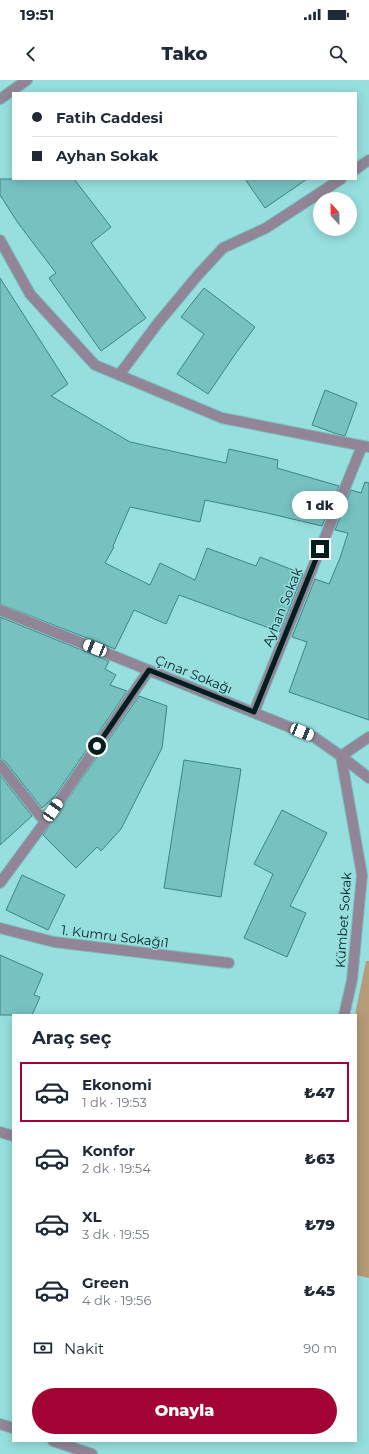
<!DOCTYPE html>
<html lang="tr">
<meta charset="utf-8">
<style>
:root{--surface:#fff;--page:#f6f6f7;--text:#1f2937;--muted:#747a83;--line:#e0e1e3;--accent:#a20334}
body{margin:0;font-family:Montserrat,sans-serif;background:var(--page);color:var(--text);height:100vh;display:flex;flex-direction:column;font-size:15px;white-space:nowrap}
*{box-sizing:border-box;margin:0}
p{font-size:13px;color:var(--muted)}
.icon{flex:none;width:22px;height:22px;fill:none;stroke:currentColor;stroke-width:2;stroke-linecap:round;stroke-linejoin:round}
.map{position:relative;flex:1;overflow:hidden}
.sheet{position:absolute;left:12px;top:934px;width:345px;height:428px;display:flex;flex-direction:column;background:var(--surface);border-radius:0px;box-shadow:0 2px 10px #0003}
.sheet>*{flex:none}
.top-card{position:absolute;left:12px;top:12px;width:345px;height:88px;border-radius:0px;box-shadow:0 2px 10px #0003;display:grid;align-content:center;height:88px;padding:0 20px;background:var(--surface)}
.needle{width:26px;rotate:338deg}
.controls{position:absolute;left:313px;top:112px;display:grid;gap:8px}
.controls a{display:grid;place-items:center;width:44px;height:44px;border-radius:50%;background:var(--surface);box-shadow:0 2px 10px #0003;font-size:20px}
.end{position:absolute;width:18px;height:18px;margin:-9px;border:5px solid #011f20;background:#fff;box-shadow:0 0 0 2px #fff}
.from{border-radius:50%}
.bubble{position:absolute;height:28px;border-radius:14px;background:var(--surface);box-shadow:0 2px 10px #0003;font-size:13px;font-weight:800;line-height:28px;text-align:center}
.car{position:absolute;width:12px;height:24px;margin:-12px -6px;border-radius:5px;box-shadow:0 0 3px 1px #0007;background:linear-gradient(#fff 24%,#345 0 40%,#fff 0 76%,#345 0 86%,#fff 0)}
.top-card b{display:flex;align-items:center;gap:14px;height:38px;font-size:15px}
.top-card b+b{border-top:1px solid var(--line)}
.top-card i{width:10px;height:10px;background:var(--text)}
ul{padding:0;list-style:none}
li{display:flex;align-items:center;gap:12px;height:60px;margin:0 8px 6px;padding:0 12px;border:2px solid transparent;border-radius:0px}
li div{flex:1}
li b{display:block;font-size:15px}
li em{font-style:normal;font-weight:800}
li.on{border-color:var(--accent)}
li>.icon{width:36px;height:36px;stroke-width:1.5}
h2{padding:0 20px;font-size:18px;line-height:48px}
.pay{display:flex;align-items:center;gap:10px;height:44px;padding:0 20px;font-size:15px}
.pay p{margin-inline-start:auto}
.primary-button{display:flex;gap:8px;margin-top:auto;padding:8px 20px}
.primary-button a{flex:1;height:46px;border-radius:24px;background:var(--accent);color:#fff;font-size:16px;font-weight:800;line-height:46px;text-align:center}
.status{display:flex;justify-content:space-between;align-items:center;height:28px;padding:0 20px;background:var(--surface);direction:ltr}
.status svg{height:11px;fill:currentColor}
header{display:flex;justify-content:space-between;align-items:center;height:52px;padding:0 20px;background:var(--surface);font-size:18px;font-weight:800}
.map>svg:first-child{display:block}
</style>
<div class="status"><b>19:51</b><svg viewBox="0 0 49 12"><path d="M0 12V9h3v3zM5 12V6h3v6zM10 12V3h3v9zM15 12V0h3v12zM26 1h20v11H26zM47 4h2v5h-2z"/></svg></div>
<header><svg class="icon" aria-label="back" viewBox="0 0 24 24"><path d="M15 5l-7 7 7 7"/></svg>Tako<svg class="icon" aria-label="search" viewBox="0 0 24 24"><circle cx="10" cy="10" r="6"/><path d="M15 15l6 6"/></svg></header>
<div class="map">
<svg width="369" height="1374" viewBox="0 0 369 1374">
<rect width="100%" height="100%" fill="#96dfde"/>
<!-- green -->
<path fill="#b59b77" d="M366 881H369V1198L356 1195 355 935Z"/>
<!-- building -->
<path fill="#78c1c1" stroke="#3c8585" d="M0 99H74L111 147 91 163 146 238 101 271 49 198 56 193 18 143 0 115Z
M245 99H307L265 128Z
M0 198 68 304 51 316 130 362 226 383 229 369 278 380 277 388 339 406 322 446 267 433 205 420 200 442 130 427 113 466 114 467 105 483 150 505 160 483 195 500 207 468 256 486 260 477 303 494 280 552 179 515 166 544 134 530 115 569 0 524Z
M204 208 255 247 236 273 208 314 177 294 204 254 181 237Z
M325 310 357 323 345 356 337 354 312 345Z
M365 402 369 403V640L289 612 307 562 292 557 315 499 329 504 340 478 348 453 335 450 351 410 361 413Z
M0 537 109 581 105 589 116 595 110 605 127 611 55 716 42 728 5 681 0 679Z
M139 616 167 626 162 668 121 749 101 771 97 767 76 788 43 755Z
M184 680 241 689 221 817 164 808Z
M0 695 32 736 0 765Z
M282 730 327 753 290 826 306 833 287 877 244 858 273 794 254 784Z
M22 795 65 815 48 850 6 830Z
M0 875 43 894 34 915 40 917 32 935H0Z"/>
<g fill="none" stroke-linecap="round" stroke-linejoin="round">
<defs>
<path id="service" d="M356 89 369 80
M119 295 158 243 198 195 223 168 266 148 341 99"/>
<path id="minor" d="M0 160 30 214 95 285 222 338 369 367
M0 530 314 657 341 676 369 698
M254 632 362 366
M0 685 45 742
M0 803 45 742 149 590
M0 848 54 862 229 883
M344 935 352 900 362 795 341 676 369 657
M0 1052 13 1056
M0 1344 13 1348
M53 1361 92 1374"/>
<path id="tertiary" d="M0 19 27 0"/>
</defs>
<!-- service casing -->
<use href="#service" stroke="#7bbcbc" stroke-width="12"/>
<!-- minor casing -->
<use href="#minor" stroke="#7bbcbc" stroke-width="12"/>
<!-- tertiary casing -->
<use href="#tertiary" stroke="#7bbcbc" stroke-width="12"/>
<!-- service -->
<use href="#service" stroke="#928598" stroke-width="10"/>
<!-- minor -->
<use href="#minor" stroke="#928598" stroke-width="10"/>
<!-- tertiary -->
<use href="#tertiary" stroke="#928598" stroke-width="10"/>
</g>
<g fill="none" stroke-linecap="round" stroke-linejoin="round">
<!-- route -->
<path stroke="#011f20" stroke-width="5" d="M97 666 149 590 254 632 320 469"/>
</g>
<g text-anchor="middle" stroke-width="3" stroke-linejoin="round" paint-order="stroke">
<!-- street labels -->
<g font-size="13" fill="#011f20" stroke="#96dfde">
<text transform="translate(282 527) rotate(-68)" y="5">Ayhan Sokak</text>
<text transform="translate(194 594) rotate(22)" y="5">Çınar Sokağı</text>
<text transform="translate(343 840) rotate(-86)" y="5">Kümbet Sokak</text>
<text transform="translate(115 856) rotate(7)" y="5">1. Kumru Sokağı1</text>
</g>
</g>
</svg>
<div class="controls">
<a><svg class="needle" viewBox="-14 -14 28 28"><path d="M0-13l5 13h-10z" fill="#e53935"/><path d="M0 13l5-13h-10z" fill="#747a83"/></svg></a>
</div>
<i class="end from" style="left:97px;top:666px"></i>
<i class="end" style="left:320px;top:469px"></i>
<div class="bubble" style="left:292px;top:411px;width:56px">1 dk</div>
<i class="car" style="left:95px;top:568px;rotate:292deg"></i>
<i class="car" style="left:302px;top:652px;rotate:112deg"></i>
<i class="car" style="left:53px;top:730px;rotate:34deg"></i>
<div class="top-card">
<b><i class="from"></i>Fatih Caddesi</b>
<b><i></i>Ayhan Sokak</b>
</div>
<section class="sheet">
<h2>Araç seç</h2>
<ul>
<li class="on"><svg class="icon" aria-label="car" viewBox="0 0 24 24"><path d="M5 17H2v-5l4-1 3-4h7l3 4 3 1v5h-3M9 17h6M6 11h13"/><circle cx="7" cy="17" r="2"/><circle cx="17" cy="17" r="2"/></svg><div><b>Ekonomi</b><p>1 dk · 19:53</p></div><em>₺47</em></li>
<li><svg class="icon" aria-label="car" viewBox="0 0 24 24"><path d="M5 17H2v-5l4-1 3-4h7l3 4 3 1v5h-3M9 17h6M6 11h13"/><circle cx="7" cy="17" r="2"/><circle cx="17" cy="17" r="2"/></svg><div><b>Konfor</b><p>2 dk · 19:54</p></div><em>₺63</em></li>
<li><svg class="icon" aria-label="car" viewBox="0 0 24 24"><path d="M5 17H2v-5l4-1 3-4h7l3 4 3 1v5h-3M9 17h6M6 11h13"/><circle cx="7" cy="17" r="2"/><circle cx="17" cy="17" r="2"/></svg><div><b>XL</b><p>3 dk · 19:55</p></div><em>₺79</em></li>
<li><svg class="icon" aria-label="car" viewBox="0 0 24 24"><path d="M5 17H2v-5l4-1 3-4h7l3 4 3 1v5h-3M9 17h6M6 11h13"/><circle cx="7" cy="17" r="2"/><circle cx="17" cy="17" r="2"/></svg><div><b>Green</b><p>4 dk · 19:56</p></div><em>₺45</em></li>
</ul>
<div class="pay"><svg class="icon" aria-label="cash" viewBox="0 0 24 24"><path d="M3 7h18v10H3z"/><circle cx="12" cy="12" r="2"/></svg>Nakit<p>90 m</p></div>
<div class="primary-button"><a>Onayla</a></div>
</section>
</div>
